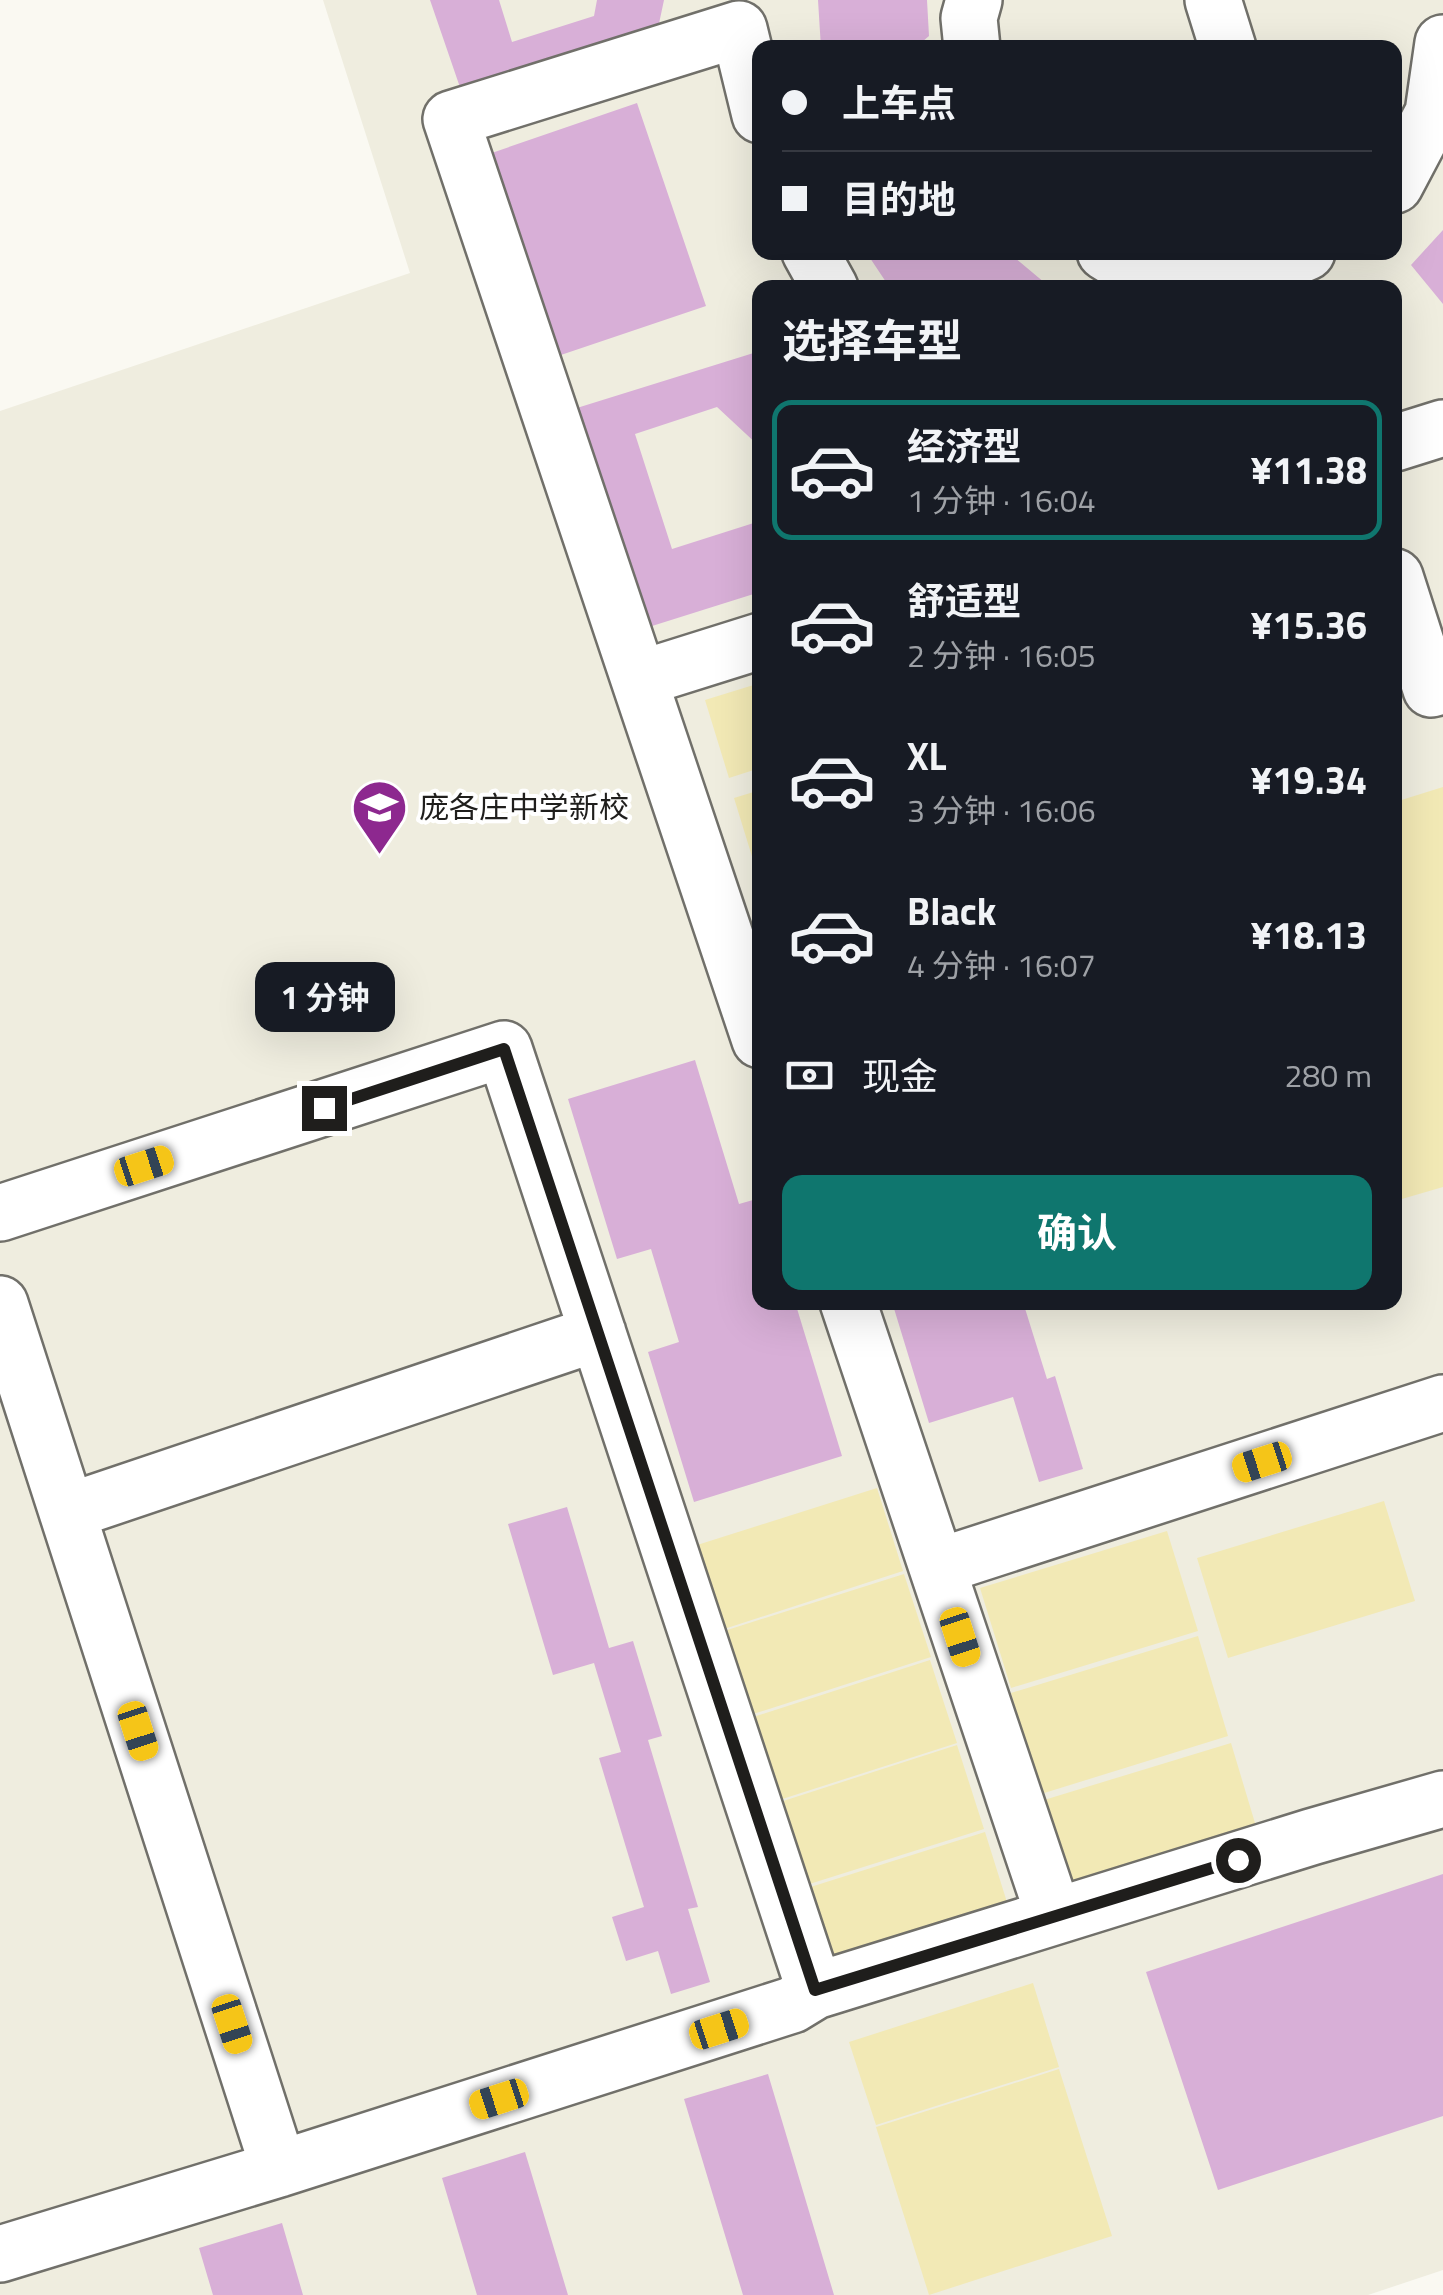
<!DOCTYPE html>
<html lang="zh">
<meta charset="utf-8">
<style>
:root{--surface:#171b24;--page:#242831;--text:#f1f3f6;--muted:#9ea1a6;--line:#363941;--accent:#0f766e}
body{margin:0;font-family:"Titillium Web","Noto Sans SC",sans-serif;background:var(--page);color:var(--text);height:100vh;display:flex;flex-direction:column;font-size:38px;white-space:nowrap}
*{box-sizing:border-box;margin:0}
p{font-size:32px;color:var(--muted)}
.icon{flex:none;width:55px;height:55px;fill:none;stroke:currentColor;stroke-width:2;stroke-linecap:round;stroke-linejoin:round}
.map{position:relative;flex:1;overflow:hidden}
.side{position:absolute;left:752px;top:280px;width:650px;height:1030px;display:flex;flex-direction:column;background:var(--surface);border-radius:20px;box-shadow:0 10px 40px #0002}
.side>*{flex:none}
.top-card{position:absolute;left:752px;top:40px;width:650px;height:220px;border-radius:20px;box-shadow:0 10px 40px #0002;display:grid;align-content:center;height:220px;padding:0 30px;background:var(--surface)}
.end{position:absolute;width:45px;height:45px;margin:-22px;border:12px solid #1f1e1c;background:#fff;box-shadow:0 0 0 5px #fff}
.from{border-radius:50%}
.bubble{position:absolute;height:70px;border-radius:20px;background:var(--surface);box-shadow:0 10px 40px #0002;font-size:32px;font-weight:700;line-height:70px;text-align:center}
.car{position:absolute;width:30px;height:60px;margin:-30px -15px;border-radius:12px;box-shadow:0 0 8px 2px #0007;background:linear-gradient(#f5c518 24%,#345 0 40%,#f5c518 0 76%,#345 0 86%,#f5c518 0)}
.top-card b{display:flex;align-items:center;gap:35px;height:95px;font-size:38px}
.top-card b+b{border-top:2px solid var(--line)}
.top-card i{width:25px;height:25px;background:var(--text)}
ul{padding:0;list-style:none}
li{display:flex;align-items:center;gap:30px;height:140px;margin:0 20px 15px;padding:0 10px;border:5px solid transparent;border-radius:20px}
li div{flex:1}
li b{display:block;font-size:38px}
li em{font-style:normal;font-weight:700}
li.current{border-color:var(--accent)}
li>.icon{width:90px;height:90px;stroke-width:1.5}
h2{padding:0 30px;font-size:45px;line-height:120px}
.pay{display:flex;align-items:center;gap:25px;height:110px;padding:0 30px;font-size:38px}
.pay p{margin-inline-start:auto}
.primary-button{display:flex;gap:20px;margin-top:auto;padding:20px 30px}
.primary-button a{flex:1;height:115px;border-radius:20px;background:var(--accent);color:#fff;font-size:40px;font-weight:700;line-height:115px;text-align:center}
.map>svg:first-child{display:block}
</style>
<div class="map">
<svg width="1443" height="2295" viewBox="0 0 1443 2295">
<rect width="100%" height="100%" fill="#faf9f2"/>
<!-- built -->
<path fill="#efeddf" fill-rule="evenodd" d="M323 0H1443V2270L1368 2295H0V411L410 273ZM760 48H1395V252H760ZM760 288H1395V1302H760Z"/>
<!-- green -->
<path fill="#f2e9b5" d="M760 683V768L729 778 705 700Z
M1443 787V1187L1395 1201V802Z
M760 790V875L758 876 734 798Z
M877 1488 903 1571 721 1630 694 1546Z
M1384 1501 1415 1601 1228 1658 1197 1558Z
M1167 1531 1198 1631 1011 1688 980 1588Z
M904 1574 931 1657 747 1716 721 1632Z
M1198 1636 1228 1736 1041 1794 1011 1693Z
M930 1660 957 1743 773 1802 747 1719Z
M1231 1743 1261 1843 1074 1900 1044 1800Z
M957 1745 984 1829 800 1887 774 1804Z
M985 1832 1011 1915 828 1974 801 1890Z
M1033 1983 1059 2067 876 2125 849 2042Z
M1059 2069 1112 2236 929 2295 876 2127Z"/>
<!-- building -->
<path fill="#d8afd7" d="M430 0H499L512 42 594 16 597 0H664L657 33 464 99Z
M818 0H927L929 36 922 42V48H821Z
M637 103 706 306 549 359 480 157Z
M1443 230V304L1411 265Z
M866 252H1008L1051 288H890Z
M760 351V447L717 407 635 434 672 549 760 521V592L633 632 564 412Z
M695 1060 739 1204 760 1198V1302H795L842 1456 694 1502 648 1352 679 1342 651 1249 617 1259 568 1099Z
M892 1302H1023L1047 1379 1055 1376 1083 1469 1039 1482 1013 1397 929 1423Z
M567 1507 609 1648 633 1641 662 1736 648 1740 698 1907 688 1909 710 1982 671 1994 658 1951 626 1961 612 1917 644 1907 599 1758 621 1752 594 1663 553 1675 508 1524Z
M1443 1874V2116L1218 2190 1146 1972Z
M768 2074 834 2295H743L684 2099Z
M525 2152 568 2295H477L442 2178Z
M282 2223 303 2295H213L199 2248Z"/>
<g fill="none" stroke-linecap="round" stroke-linejoin="round">
<defs>
<path id="minor" d="M1213 0 1228 48
M972 48 969 18 974 0
M760 115 739 29 451 119 760 1040
M1395 185 1433 113 1443 43
M810 252 830 288
M1105 252 1118 260 1191 277 1266 270 1307 252
M1395 443 1443 428
M1395 577 1431 689 1443 686
M639 679 760 641
M0 1213 504 1049 815 1991
M848 1302 1054 1916
M0 1304 279 2169
M67 1512 598 1333
M937 1567 1443 1403
M0 2254 279 2169 792 2005 815 1991 1311 1837 1443 1799"/>
</defs>
<!-- minor casing -->
<use href="#minor" stroke="#71706a" stroke-width="60"/>
<!-- minor -->
<use href="#minor" stroke="#fff" stroke-width="55"/>
</g>
<g fill="none" stroke-linecap="round" stroke-linejoin="round">
<!-- route -->
<path stroke="#1f1e1c" stroke-width="12" d="M324 1108 504 1049 815 1990 1238 1860"/>
</g>
<!-- icons -->
<defs>
<symbol id="school-pin" viewBox="-11 -11 22 30"><path d="M0 17L-7.5 6A9.5 9.5 0 1 1 7.5 6Z" fill="#8d288f" stroke="#fff"/><path d="M0-5L7-2L0 1L-7-2ZM-4 1L0 2.5L4 1V4Q0 6-4 4Z" fill="#fff"/></symbol>
</defs>
<g fill-rule="evenodd">
<use href="#school-pin" x="348" y="776" width="63" height="86"/>
</g>
<g text-anchor="middle" stroke-width="8" stroke-linejoin="round" paint-order="stroke">
<!-- poi labels -->
<g font-size="30" fill="#1f1e1c" stroke="#fff" text-anchor="start">
<text x="419" y="818">庞各庄中学新校</text>
</g>
</g>
</svg>
<i class="end from" style="left:1238px;top:1860px"></i>
<i class="end" style="left:324px;top:1108px"></i>
<div class="bubble" style="left:255px;top:962px;width:140px">1 分钟</div>
<i class="car" style="left:144px;top:1166px;rotate:72deg"></i>
<i class="car" style="left:1262px;top:1462px;rotate:252deg"></i>
<i class="car" style="left:960px;top:1637px;rotate:162deg"></i>
<i class="car" style="left:138px;top:1731px;rotate:162deg"></i>
<i class="car" style="left:232px;top:2024px;rotate:162deg"></i>
<i class="car" style="left:719px;top:2029px;rotate:72deg"></i>
<i class="car" style="left:499px;top:2099px;rotate:252deg"></i>
<div class="top-card">
<b><i class="from"></i>上车点</b>
<b><i></i>目的地</b>
</div>
<section class="side">
<h2>选择车型</h2>
<ul>
<li class="current"><svg class="icon" aria-label="car" viewBox="0 0 24 24"><path d="M5 17H2v-5l4-1 3-4h7l3 4 3 1v5h-3M9 17h6M6 11h13"/><circle cx="7" cy="17" r="2"/><circle cx="17" cy="17" r="2"/></svg><div><b>经济型</b><p>1 分钟 · 16:04</p></div><em>¥11.38</em></li>
<li><svg class="icon" aria-label="car" viewBox="0 0 24 24"><path d="M5 17H2v-5l4-1 3-4h7l3 4 3 1v5h-3M9 17h6M6 11h13"/><circle cx="7" cy="17" r="2"/><circle cx="17" cy="17" r="2"/></svg><div><b>舒适型</b><p>2 分钟 · 16:05</p></div><em>¥15.36</em></li>
<li><svg class="icon" aria-label="car" viewBox="0 0 24 24"><path d="M5 17H2v-5l4-1 3-4h7l3 4 3 1v5h-3M9 17h6M6 11h13"/><circle cx="7" cy="17" r="2"/><circle cx="17" cy="17" r="2"/></svg><div><b>XL</b><p>3 分钟 · 16:06</p></div><em>¥19.34</em></li>
<li><svg class="icon" aria-label="car" viewBox="0 0 24 24"><path d="M5 17H2v-5l4-1 3-4h7l3 4 3 1v5h-3M9 17h6M6 11h13"/><circle cx="7" cy="17" r="2"/><circle cx="17" cy="17" r="2"/></svg><div><b>Black</b><p>4 分钟 · 16:07</p></div><em>¥18.13</em></li>
</ul>
<div class="pay"><svg class="icon" aria-label="cash" viewBox="0 0 24 24"><path d="M3 7h18v10H3z"/><circle cx="12" cy="12" r="2"/></svg>现金<p>280 m</p></div>
<div class="primary-button"><a>确认</a></div>
</section>
</div>
